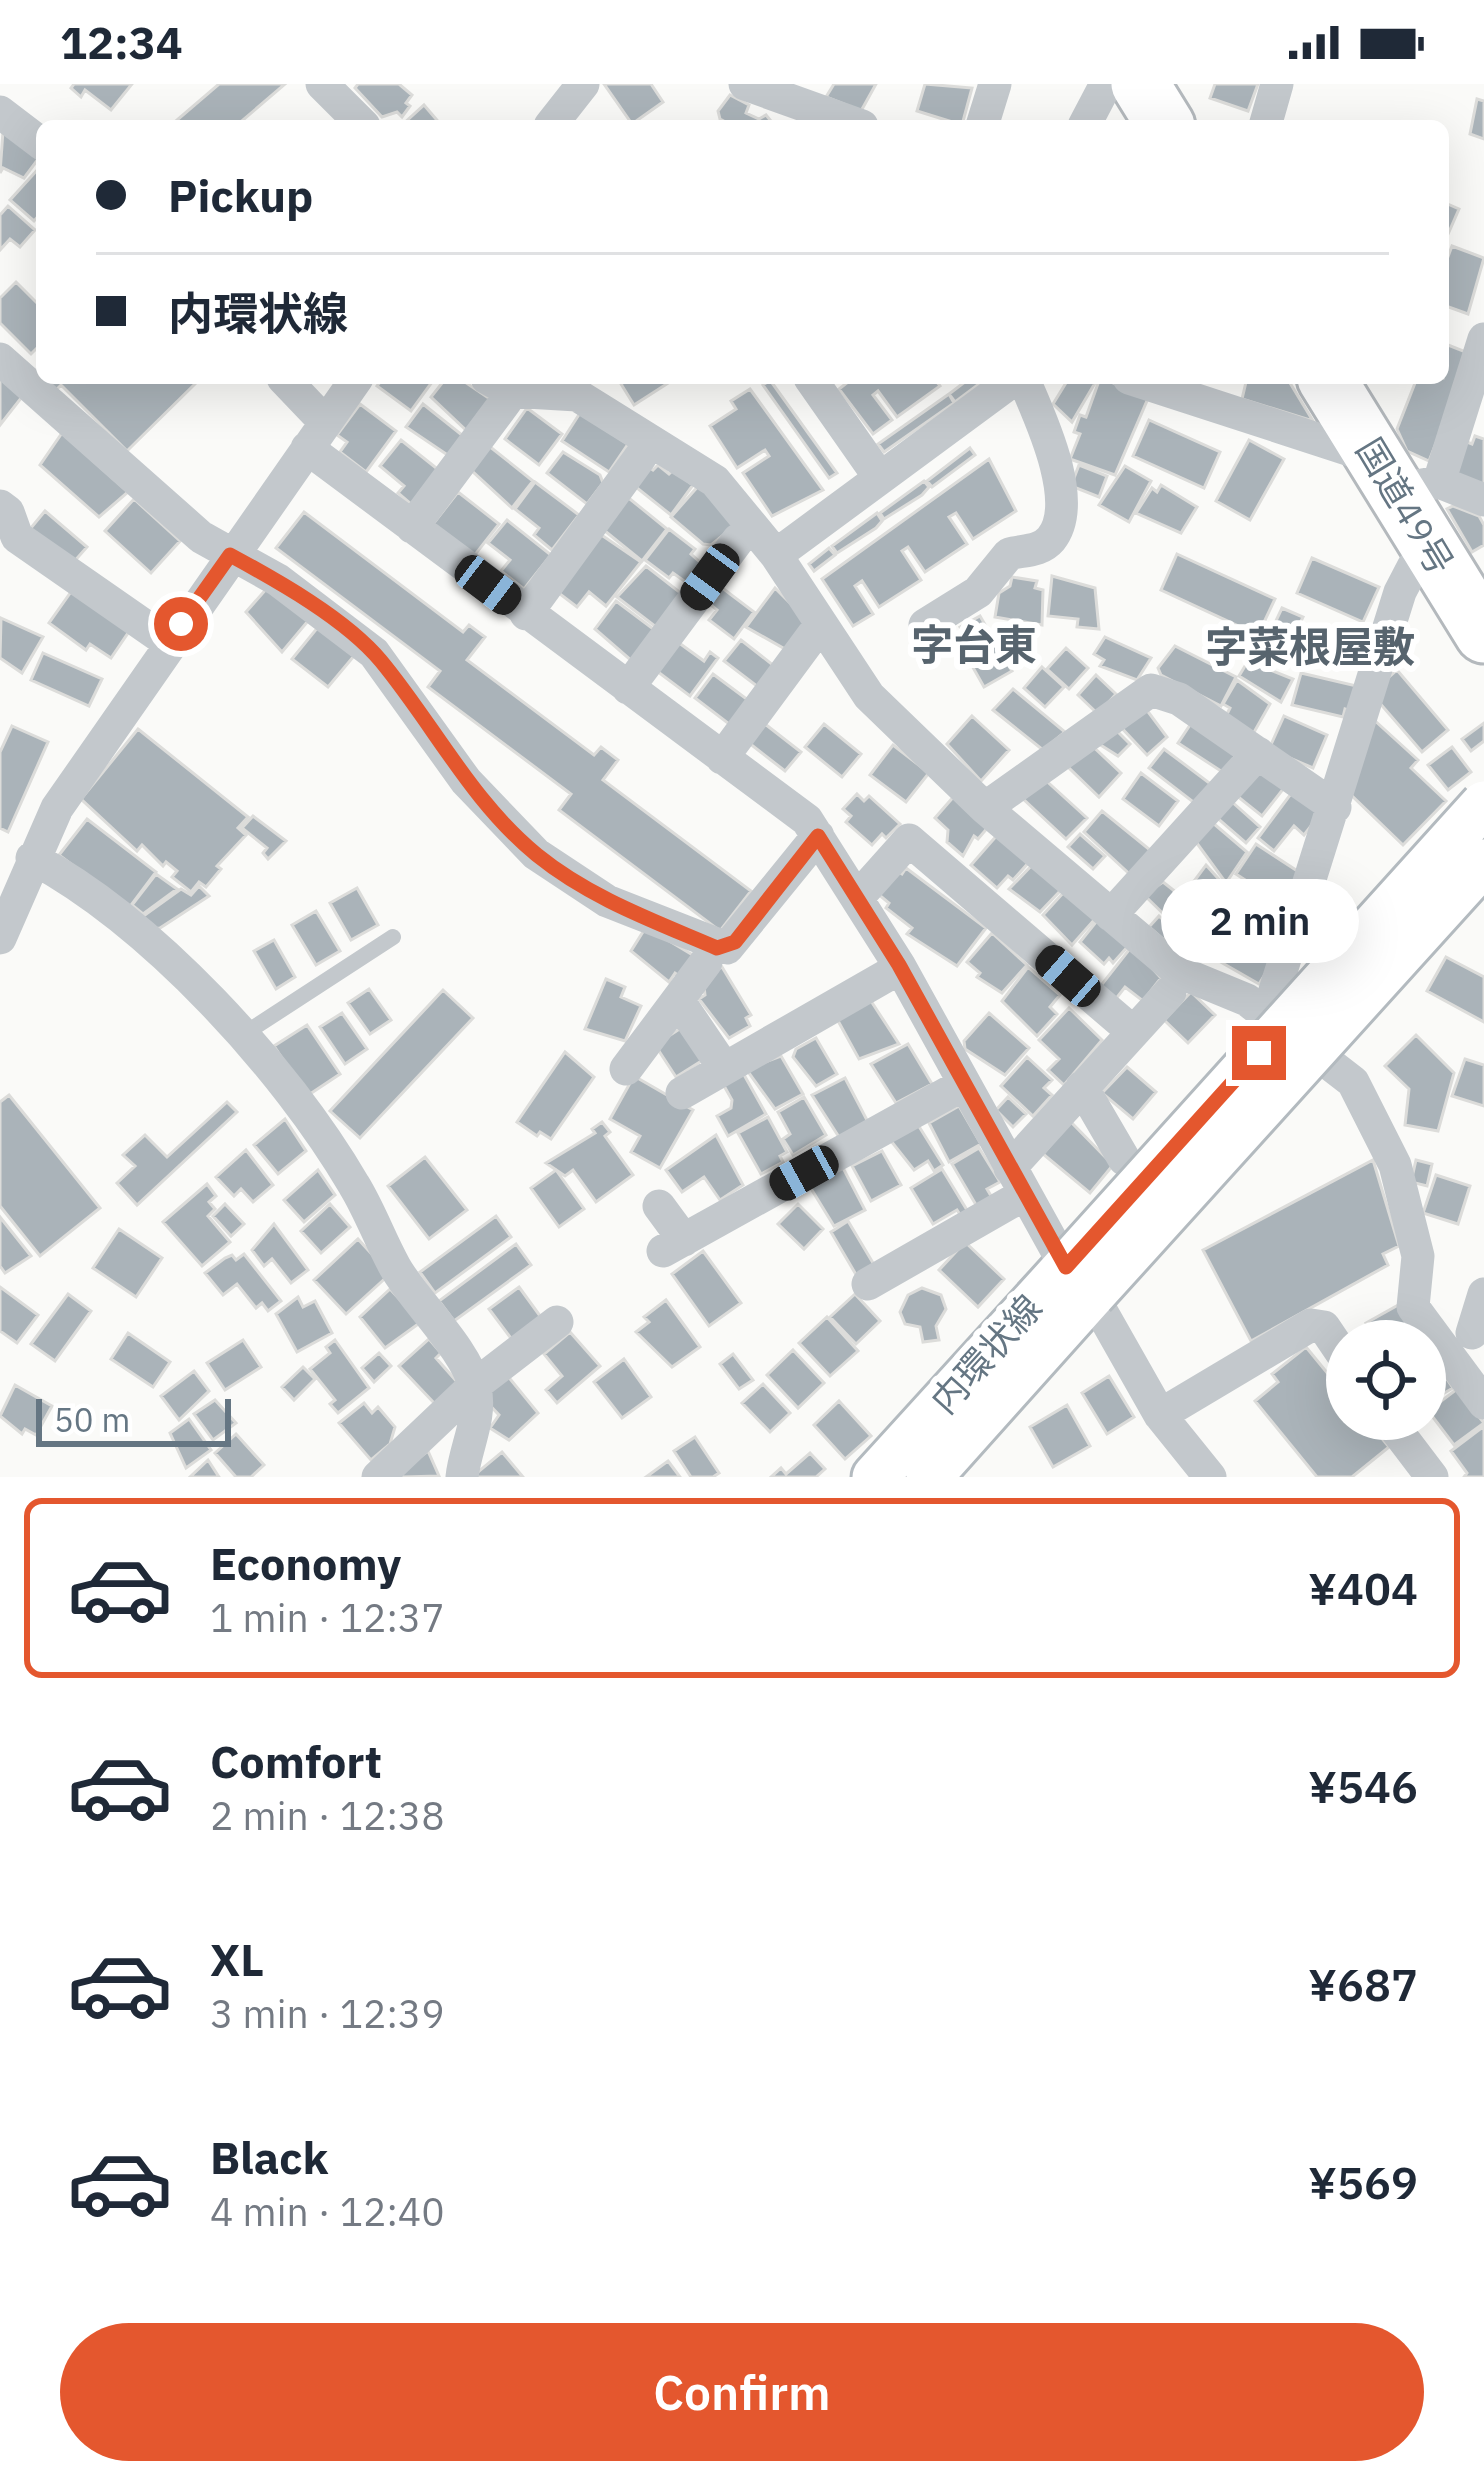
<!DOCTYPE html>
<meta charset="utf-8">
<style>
:root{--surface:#fff;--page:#f2f2f3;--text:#1f2937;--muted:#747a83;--line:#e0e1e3;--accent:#e4572e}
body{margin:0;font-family:"IBM Plex Sans","Noto Sans JP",sans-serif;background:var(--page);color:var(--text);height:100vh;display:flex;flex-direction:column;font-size:45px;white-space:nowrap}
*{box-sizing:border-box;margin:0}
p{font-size:39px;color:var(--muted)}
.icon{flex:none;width:66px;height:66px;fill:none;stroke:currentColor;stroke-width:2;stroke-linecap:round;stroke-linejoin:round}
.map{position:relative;height:1393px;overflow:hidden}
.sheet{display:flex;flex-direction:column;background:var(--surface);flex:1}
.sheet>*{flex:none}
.guide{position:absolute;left:36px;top:36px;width:1413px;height:264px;border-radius:18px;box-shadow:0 12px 48px #0002;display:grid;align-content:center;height:264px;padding:0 60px;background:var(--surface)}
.tools{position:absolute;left:1326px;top:1236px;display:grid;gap:24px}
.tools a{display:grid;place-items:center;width:120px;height:120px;border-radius:50%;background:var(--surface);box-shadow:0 12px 48px #0002;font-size:60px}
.scale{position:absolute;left:36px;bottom:30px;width:195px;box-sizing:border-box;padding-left:12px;border:6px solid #657683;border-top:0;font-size:33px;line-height:42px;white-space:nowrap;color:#657683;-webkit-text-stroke:9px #fff;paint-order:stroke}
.end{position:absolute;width:54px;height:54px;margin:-27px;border:15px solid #e4572e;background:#fff;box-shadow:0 0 0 6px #fff}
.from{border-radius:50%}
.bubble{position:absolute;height:84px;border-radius:42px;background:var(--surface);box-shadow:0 12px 48px #0002;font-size:39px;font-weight:600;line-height:84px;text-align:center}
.car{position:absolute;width:36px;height:72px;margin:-36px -18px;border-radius:15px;box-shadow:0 0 9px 3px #0007;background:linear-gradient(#222 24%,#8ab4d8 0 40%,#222 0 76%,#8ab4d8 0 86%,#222 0)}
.guide b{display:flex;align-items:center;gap:42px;height:114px;font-size:45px}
.guide b+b{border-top:3px solid var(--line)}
.guide i{width:30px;height:30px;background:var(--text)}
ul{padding:21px 0 0;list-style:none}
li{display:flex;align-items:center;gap:36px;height:180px;margin:0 24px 18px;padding:0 36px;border:6px solid transparent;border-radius:18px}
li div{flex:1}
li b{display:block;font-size:45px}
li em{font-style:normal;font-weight:600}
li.current{border-color:var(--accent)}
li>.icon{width:108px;height:108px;stroke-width:1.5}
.button{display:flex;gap:24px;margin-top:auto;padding:24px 60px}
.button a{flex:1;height:138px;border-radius:72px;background:var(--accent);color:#fff;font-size:48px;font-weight:600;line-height:138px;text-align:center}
.status{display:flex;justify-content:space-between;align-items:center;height:84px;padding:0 60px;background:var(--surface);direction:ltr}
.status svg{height:33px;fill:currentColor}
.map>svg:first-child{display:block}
</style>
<div class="status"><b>12:34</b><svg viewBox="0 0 49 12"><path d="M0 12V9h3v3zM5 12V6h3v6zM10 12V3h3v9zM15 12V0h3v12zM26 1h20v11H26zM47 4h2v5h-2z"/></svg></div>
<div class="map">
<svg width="1484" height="1393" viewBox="0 0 1484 1393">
<rect width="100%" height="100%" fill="#fafaf8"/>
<!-- building -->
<path fill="#aab3b9" stroke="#dcdcda" stroke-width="3" d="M74 0H132L111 26 85 6 81 13 71 4Z
M219 0H285L236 42H170Z
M358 0H399L412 11 406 19 410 22 402 33 397 28 382 33 355 4Z
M604 0H651L663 18 632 40Z
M834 0H876L861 27 826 13Z
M925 0 972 4 962 41 917 27Z
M1215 0H1258L1248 27 1210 14Z
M730 11 749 21 746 29 759 35 766 31 775 42H733L720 35 718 27Z
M1477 15 1484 17V55L1470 50Z
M424 21 442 42H401Z
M3 47 39 74 24 94 3 84 0 89Z
M39 84 42 128 34 137 10 116Z
M1443 118 1459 125 1445 157 1443 156Z
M8 122 35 146 20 163 10 155 0 166V131Z
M1452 162 1484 174 1468 230 1443 221V186Z
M16 198 42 224V259L31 270 0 239V214Z
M1443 259 1471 270 1429 377 1407 367 1397 345 1417 294H1443Z
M0 293 22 313 0 341Z
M44 294H201L127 367 61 301 56 306Z
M383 294H435L411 327 377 302Z
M446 294H459L493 317 469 349 431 313Z
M630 294H676L634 321 621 300Z
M853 294H934L940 302 897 333 878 307 873 311 892 336 873 350 839 305Z
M970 294H987L955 318 949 310Z
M1069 294 1095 299 1072 338 1053 320Z
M1100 294 1149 312 1115 391 1070 375 1080 350 1074 348 1080 331 1086 333Z
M1247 294H1287L1313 337 1242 315Z
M770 296 837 389 829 394 763 301Z
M750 305 823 406 772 432 743 389 769 372 765 366 737 384 710 342 736 325 731 317Z
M949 310 954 319 884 368 878 360Z
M360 320 396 347 366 388 340 368 347 358 337 351Z
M423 320 467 355 452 374 406 343Z
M527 324 562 350 539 381 505 355Z
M580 329 628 360 609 388 562 357Z
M1149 336 1220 368 1204 404 1133 372Z
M62 349 128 408 99 433 40 381Z
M1475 352 1484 355V401L1450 388 1462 356 1472 360Z
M401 356 440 387 412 421 398 409 404 402 380 382Z
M1249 356 1284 375 1250 436 1216 417Z
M489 362 533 397 512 424 471 386Z
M970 364 975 371 932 403 927 397Z
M563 368 600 391 603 399 587 420 547 389Z
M989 375 1016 427 973 455 956 429 949 433 967 460 925 488 908 463 902 467 921 496 879 523 862 497 855 502 873 530 853 542 822 495Z
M646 381 653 386 658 381 669 390 673 386 693 401 671 431 632 400Z
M1079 381 1107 392 1099 413 1071 402Z
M1125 382 1151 397 1129 438 1099 421Z
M924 397 929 403 922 411 884 435 880 429Z
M535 398 579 431 552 466 534 451 539 444 515 425Z
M700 400 736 441 711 461 703 460 671 433Z
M1161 401 1197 423 1181 449 1136 429 1152 404 1157 408Z
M458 408 499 440 474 472 433 440Z
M625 411 667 445 642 477 600 443Z
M134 415 180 457 151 489 105 447Z
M1453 422 1479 432 1484 441V461L1472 468 1447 425Z
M45 427 87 463 72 480 30 445Z
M304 428 463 548 469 541 485 553 467 576 594 671 601 663 618 676 603 696 751 807 720 847 559 726 571 710 428 603 440 587 276 464Z
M877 429 882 437 876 444 837 469 832 462Z
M507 436 551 471 524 505 501 487 510 476 488 459Z
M669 445 695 465 691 470 702 480 687 499 673 489 669 494 645 476Z
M600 450 641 478 606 522 589 508 577 523 556 507Z
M829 464 835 471 814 487 809 480Z
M1177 470 1275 515 1258 551 1161 506Z
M1312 474 1379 503 1363 538 1297 509Z
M646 482 682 510 656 543 617 513Z
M1052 492 1095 504 1099 545 1077 543 1078 535 1048 532Z
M1012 493 1037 497 1035 504 1043 506 1042 541 995 533 999 509 1010 502Z
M717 500 754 528 734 555 709 536 717 526 705 516Z
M268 503 308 537 282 568 246 528Z
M775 504 807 536 785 565 746 543Z
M73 505 130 546 111 574 90 560 86 566 49 539Z
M616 517 656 547 633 578 595 545Z
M1282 524 1303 533 1295 550 1274 541Z
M980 532 1012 587 984 603 962 564 969 560 960 543Z
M1 534 43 553 22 589 0 574Z
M318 543 354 572 328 603 292 575Z
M1105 553 1151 574 1137 596 1100 582 1104 576 1094 570Z
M675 556 704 577 710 568 718 574 690 612 654 585Z
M741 556 778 585 762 606 724 577Z
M1175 562 1236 593 1221 622 1161 591 1158 584Z
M1066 564 1088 584 1069 605 1047 585Z
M43 569 102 595 89 622 31 596Z
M1248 577 1293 595 1281 618 1239 592Z
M1042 583 1064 603 1045 623 1024 604Z
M1397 586 1448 646 1422 668 1371 609Z
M1301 589 1361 603 1354 628 1345 625 1343 633 1292 621Z
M713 590 752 619 733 643 695 614Z
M1096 591 1116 610 1098 630 1078 611Z
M1237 596 1270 620 1253 650 1225 634 1230 624 1223 620Z
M1013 605 1065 648 1043 666 993 626Z
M1143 621 1167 653 1147 671 1117 639Z
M972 632 1009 666 981 697 947 660Z
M1284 632 1327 651 1313 684 1269 665Z
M1373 635 1418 676 1411 684 1446 717 1403 761 1348 708Z
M1192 638 1238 668 1224 689 1178 659Z
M1484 639V657L1471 667 1462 655Z
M765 640 801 668 785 687 749 659Z
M824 640 861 670 842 693 805 663Z
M1110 640 1130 660 1118 672 1099 660Z
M12 642 48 658 8 748 0 744V668Z
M138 645 248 733 238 744 246 751 217 782 221 785 206 803 199 798 191 808 172 793 177 787 166 778 163 782 142 761 137 767 81 715Z
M1086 656 1121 689 1099 713 1066 681Z
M893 661 929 689 906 718 870 691Z
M1452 663 1471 688 1448 706 1428 681Z
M1164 665 1216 704 1201 724 1149 684Z
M1259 684 1284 704 1262 732 1237 712Z
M1141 689 1178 717 1159 742 1123 715Z
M1041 692 1087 734 1066 755 1021 713Z
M1293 707 1319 727 1318 733 1304 751 1294 742 1274 767 1258 754Z
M857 710 864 717 869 712 900 740 886 754 882 750 872 761 846 738 851 732 843 725Z
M956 710 990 741 978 755 974 752 963 772 947 758 948 746 935 734Z
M1231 717 1260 743 1246 759 1216 733Z
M1102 727 1155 770 1135 795 1084 748Z
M253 732 286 757 268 775 263 769 267 764 242 744Z
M87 735 156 788 129 824 59 771Z
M1213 739 1247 768 1226 799 1196 758Z
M999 749 1030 777 1013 796 1008 792 997 804 971 781Z
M1080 750 1105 772 1093 785 1068 763Z
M1256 760 1302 790 1282 820 1236 790Z
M1034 779 1062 805 1040 828 1009 805Z
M1206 781 1225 802 1208 817 1192 800Z
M906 784 986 844 957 882 907 850 912 844 886 824 889 819 878 810 896 786 902 790Z
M156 790 177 805 143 830 132 821Z
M1163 798 1196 824 1177 843 1144 811Z
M1326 800 1347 813 1328 845 1306 832Z
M199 802 209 812 160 844 153 845 142 833 181 805 191 811Z
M357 804 378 841 351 856 330 819Z
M1228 806 1281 843 1268 871 1233 839 1227 847 1207 834Z
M1064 808 1095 835 1072 861 1043 831Z
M316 827 340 867 316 881 292 841Z
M1159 832 1174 846 1164 856 1149 843Z
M1100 833 1130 860 1113 879 1109 874 1104 880 1080 858Z
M1198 836 1272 879 1259 900 1198 865 1192 875 1174 865 1188 841 1193 844Z
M646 843 696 873 682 894 675 889 669 898 631 867Z
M992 849 1027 881 1002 909 977 893 980 889 967 878Z
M274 856 295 893 276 905 254 867Z
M1132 862 1161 894 1143 917 1125 903 1115 916 1099 904Z
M1446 873 1484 893V938L1427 907Z
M722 883 751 931 746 934 750 942 729 954 699 915 705 911 703 894Z
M1028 883 1060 911 1050 923 1057 930 1037 952 1002 917Z
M606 895 625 903 621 913 641 922 625 957 585 945Z
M369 905 391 936 370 950 348 919Z
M443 906 473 934 360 1054 330 1027Z
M1191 908 1215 931 1188 959 1164 936Z
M871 917 899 960 859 975 837 935Z
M1069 924 1102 956 1064 1001 1048 986 1059 975 1039 956Z
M342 929 367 965 345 980 320 943Z
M989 929 1029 964 1005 991 965 965 964 957Z
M307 941 340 990 307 1012 274 962Z
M681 944 703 976 676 993 655 961Z
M1416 951 1454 989 1438 1047 1405 1041 1409 1005 1385 982Z
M816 954 837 990 816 1002 793 973 796 965Z
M908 960 932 1000 896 1019 871 980Z
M565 968 594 993 551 1055 540 1048 537 1052 517 1038Z
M781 972 803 1010 775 1025 746 985Z
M1027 973 1052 996 1044 1004 1052 1011 1033 1032 1001 1002Z
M1465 975 1484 981V1022L1452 1012Z
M1127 983 1156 1008 1133 1035 1102 1009Z
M743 989 766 1030 728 1052 717 1032 731 1024 732 1016 723 1000Z
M634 992 693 1026 660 1084 631 1068 640 1052 610 1035Z
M845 994 868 1038 839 1053 812 1011Z
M9 1011 100 1124 40 1172 0 1122V1018Z
M804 1013 826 1051 793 1071 783 1055 790 1050 778 1028Z
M1008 1013 1026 1030 1013 1043 996 1026Z
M227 1018 237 1028 137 1121 117 1099 135 1082 123 1071 145 1051 167 1073Z
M959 1022 981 1060 949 1078 929 1039Z
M768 1033 787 1068 780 1072 783 1078 761 1090 738 1049Z
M285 1035 306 1067 278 1090 254 1061Z
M915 1036 943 1081 934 1087 928 1077 914 1086 891 1057Z
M1070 1037 1113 1081 1090 1109 1043 1070Z
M602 1038 610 1048 605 1052 633 1091 596 1118 573 1086 565 1092 546 1079 595 1049 592 1045Z
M716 1051 743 1101 720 1116 704 1093 682 1108 666 1086Z
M979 1064 1000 1098 987 1105 994 1117 979 1126 952 1080Z
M246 1066 273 1101 253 1118 241 1105 234 1112 216 1093Z
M882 1067 901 1101 871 1117 852 1082Z
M425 1073 467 1126 429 1155 388 1102Z
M1373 1076 1399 1162 1383 1170 1388 1181 1251 1257 1203 1166Z
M1416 1076 1432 1080 1427 1102 1411 1098Z
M841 1080 865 1126 834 1142 807 1098Z
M942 1085 970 1131 963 1135 957 1126 933 1140 911 1104Z
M318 1086 335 1111 304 1138 284 1116Z
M556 1086 584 1125 559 1143 531 1104Z
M1436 1091 1470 1102 1458 1140 1423 1129Z
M207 1100 216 1112 209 1118 215 1125 208 1132 230 1158 202 1182 163 1138Z
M225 1120 244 1140 231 1152 213 1132Z
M330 1120 350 1143 321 1169 301 1147Z
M798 1120 823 1145 804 1165 778 1140Z
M496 1132 511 1153 435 1209 420 1188Z
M0 1133 31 1172 5 1189 0 1182Z
M848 1137 876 1184 858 1194 831 1148Z
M274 1140 308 1186 291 1199 272 1175 264 1182 252 1166Z
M119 1145 162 1174 136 1213 93 1184Z
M358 1155 390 1190 346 1230 314 1196Z
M965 1158 1004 1195 978 1223 939 1186Z
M516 1160 531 1181 454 1237 439 1217Z
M703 1167 741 1219 709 1242 672 1190Z
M244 1170 281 1217 268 1227 262 1219 256 1224 237 1200 223 1211 205 1189 225 1174 232 1171 236 1176Z
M0 1203 38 1231 17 1259 0 1247Z
M519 1203 543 1236 513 1257 489 1225Z
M922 1204 941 1211 946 1225 936 1242 939 1256 923 1258 920 1243 905 1240 900 1228 908 1211Z
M390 1205 421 1238 385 1264 360 1233Z
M68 1210 91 1227 55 1277 31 1260Z
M855 1210 880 1237 856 1260 830 1233Z
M298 1213 303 1223 315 1217 332 1249 297 1268 276 1230Z
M666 1216 700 1263 672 1283 636 1248 649 1238 644 1233Z
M1400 1220 1421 1257H1376L1366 1239Z
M827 1233 858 1267 830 1292 799 1259Z
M570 1248 600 1282 557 1319 546 1306 562 1292 544 1270Z
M128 1249 170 1278 153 1303 111 1275Z
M429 1255 441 1269 436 1274 458 1299 435 1320 399 1282Z
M243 1256 261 1283 225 1306 207 1279Z
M335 1256 369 1304 338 1329 330 1320 335 1316 310 1285 330 1269 326 1263Z
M1306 1263 1347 1313V1335H1366L1389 1363 1352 1393H1317L1255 1317 1278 1298 1272 1290Z
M1425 1263 1453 1304 1430 1317H1425Z
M793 1266 824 1299 798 1324 767 1291Z
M379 1269 391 1282 374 1298 362 1284Z
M733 1270 753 1296 739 1305 720 1280Z
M624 1275 651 1313 622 1334 594 1298Z
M303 1283 315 1295 294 1316 282 1303Z
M194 1287 209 1307 179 1336 161 1312Z
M506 1290 538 1329 509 1356 490 1344 499 1331 481 1312Z
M1109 1292 1134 1333 1107 1350 1082 1309Z
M763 1300 790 1329 770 1348 742 1319Z
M15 1301 52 1322 36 1351 25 1345 22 1350 0 1332Z
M1457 1305 1484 1339 1454 1361 1432 1332V1324Z
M215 1316 236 1339 213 1356 194 1330Z
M839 1317 871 1352 845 1375 814 1341Z
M364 1319 372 1329 378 1323 395 1343 390 1360 371 1376 339 1339Z
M1067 1321 1090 1362 1053 1383 1030 1343Z
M189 1335 211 1366 186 1384 170 1349Z
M1484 1342V1393H1464L1467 1389 1451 1367Z
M236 1350 264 1381 251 1393H236L215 1369Z
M695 1353 719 1389 713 1393H691L674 1367Z
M428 1367 439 1392 403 1393 400 1388Z
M502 1368 523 1393H472Z
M810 1369 825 1385 816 1393H771L781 1384 786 1390Z
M208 1376 219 1393H190Z
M668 1377 680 1393H646Z"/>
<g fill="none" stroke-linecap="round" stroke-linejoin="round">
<defs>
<path id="secondary" d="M875 1393 1066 1183
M929 1393 1092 1211"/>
<path id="highway" d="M1140 0 1166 42
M1326 294 1484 550"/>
</defs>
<!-- secondary casing -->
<use href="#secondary" stroke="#b3babf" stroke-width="51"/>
<!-- highway casing -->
<use href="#highway" stroke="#b4b9bd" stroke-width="63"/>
<!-- lane -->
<path stroke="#c3c8cc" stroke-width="16" d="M241 952 393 853"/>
<!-- street -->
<path stroke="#c3c8cc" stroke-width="33" d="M322 0 364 42
M745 0 862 42
M0 28 42 60
M550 42 583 0
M982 42 995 0
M1084 42 1106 0
M1265 42 1277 0
M0 275 201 453 278 496 374 569 466 697 536 770 607 817 727 864 818 752
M283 294 324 337
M487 294 510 307 577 311 715 397 776 471 869 612 985 724 1179 888 1247 916 1353 998 1395 1081 1418 1172 1413 1223 1484 1319
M810 294 880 394
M1129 294 1375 374
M307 364 807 736 899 881 1066 1183 1092 1211 1160 1331 1210 1393
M1439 398 1484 255
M1417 402 1439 398 1484 416
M0 422 8 428 17 453 168 558
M412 443 506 317
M776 471 1016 294
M526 530 641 372
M925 541 978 508 1009 470C1023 466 1040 468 1051 455 1081 418 1039 331 1023 294
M628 604 738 456
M722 674 813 551
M985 724 1151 606 1179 615 1335 723
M32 774C152 838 285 983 354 1101 370 1127 380 1156 395 1183 415 1218 467 1266 475 1304 482 1334 465 1364 462 1393
M859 812 909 756 1132 947
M1111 831 1258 669
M0 854 57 724 357 294
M678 916 724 984
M1267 932 1400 508 1413 483 1432 467
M626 985 706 878
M1082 1003 1124 1075
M682 1009 900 884
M1010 1084 1170 908
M659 1122 684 1156
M663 1167 964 1000
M868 1200 1025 1110
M1472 1249 1484 1210
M1160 1331 1311 1241 1324 1243 1347 1277
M1388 1335 1432 1393
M378 1393 475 1301 557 1238"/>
<!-- secondary -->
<use href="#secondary" stroke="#fff" stroke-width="45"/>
<!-- highway -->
<use href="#highway" stroke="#fff" stroke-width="57"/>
<defs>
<path id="secondary-bridge" d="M1066 1183 1484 720
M1092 1211 1484 778"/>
</defs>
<!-- secondary-bridge casing -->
<use href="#secondary-bridge" stroke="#b3babf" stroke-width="51" stroke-linecap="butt"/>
<!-- secondary-bridge -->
<use href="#secondary-bridge" stroke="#fff" stroke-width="45"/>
</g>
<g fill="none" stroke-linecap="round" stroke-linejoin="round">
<!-- route -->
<path stroke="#e4572e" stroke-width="15" d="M181 540 230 471C278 497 346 535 381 577 434 641 471 717 537 771 590 814 654 837 717 864L735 858 818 752 899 881 1066 1183 1259 969"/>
</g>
<g text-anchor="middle" stroke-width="12" stroke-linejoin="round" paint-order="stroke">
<!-- street labels -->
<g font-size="36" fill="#657683" stroke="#fff">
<text transform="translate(1405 422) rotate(59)" y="13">国道49号</text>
<text transform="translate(986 1270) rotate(-48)" y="13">内環状線</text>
</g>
<!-- quarter labels -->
<g font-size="42" font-weight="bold" fill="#57646e" stroke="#fff">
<text x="974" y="576">字台東</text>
<text x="1310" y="578">字菜根屋敷</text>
</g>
</g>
</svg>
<div class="tools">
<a><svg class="icon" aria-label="locate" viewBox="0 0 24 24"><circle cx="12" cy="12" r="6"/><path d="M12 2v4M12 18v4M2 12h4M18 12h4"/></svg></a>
</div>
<div class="scale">50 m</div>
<i class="end from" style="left:181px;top:540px"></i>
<i class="end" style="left:1259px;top:969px"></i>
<div class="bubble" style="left:1161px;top:795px;width:198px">2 min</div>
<i class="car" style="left:710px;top:493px;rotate:216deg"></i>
<i class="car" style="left:488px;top:501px;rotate:127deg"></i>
<i class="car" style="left:1068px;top:892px;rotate:311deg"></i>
<i class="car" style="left:804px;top:1089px;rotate:241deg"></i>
<div class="guide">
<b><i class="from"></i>Pickup</b>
<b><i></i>内環状線</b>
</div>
</div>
<section class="sheet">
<ul>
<li class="current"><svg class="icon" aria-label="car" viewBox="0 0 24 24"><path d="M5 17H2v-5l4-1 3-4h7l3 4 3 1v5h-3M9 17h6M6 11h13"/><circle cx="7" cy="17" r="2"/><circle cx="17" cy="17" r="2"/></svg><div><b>Economy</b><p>1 min · 12:37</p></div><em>¥404</em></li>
<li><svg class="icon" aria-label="car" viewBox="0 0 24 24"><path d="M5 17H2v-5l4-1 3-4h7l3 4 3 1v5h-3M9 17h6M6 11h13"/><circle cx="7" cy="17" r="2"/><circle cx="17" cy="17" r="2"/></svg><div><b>Comfort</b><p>2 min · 12:38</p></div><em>¥546</em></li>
<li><svg class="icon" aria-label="car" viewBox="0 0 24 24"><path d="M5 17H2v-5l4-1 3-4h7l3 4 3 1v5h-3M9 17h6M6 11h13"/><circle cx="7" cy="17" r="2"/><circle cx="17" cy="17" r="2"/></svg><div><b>XL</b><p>3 min · 12:39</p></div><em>¥687</em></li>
<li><svg class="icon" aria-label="car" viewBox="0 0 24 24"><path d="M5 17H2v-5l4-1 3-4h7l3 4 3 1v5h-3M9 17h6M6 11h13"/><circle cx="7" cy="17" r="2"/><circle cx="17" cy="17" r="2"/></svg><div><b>Black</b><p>4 min · 12:40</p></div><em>¥569</em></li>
</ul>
<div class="button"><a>Confirm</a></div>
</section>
